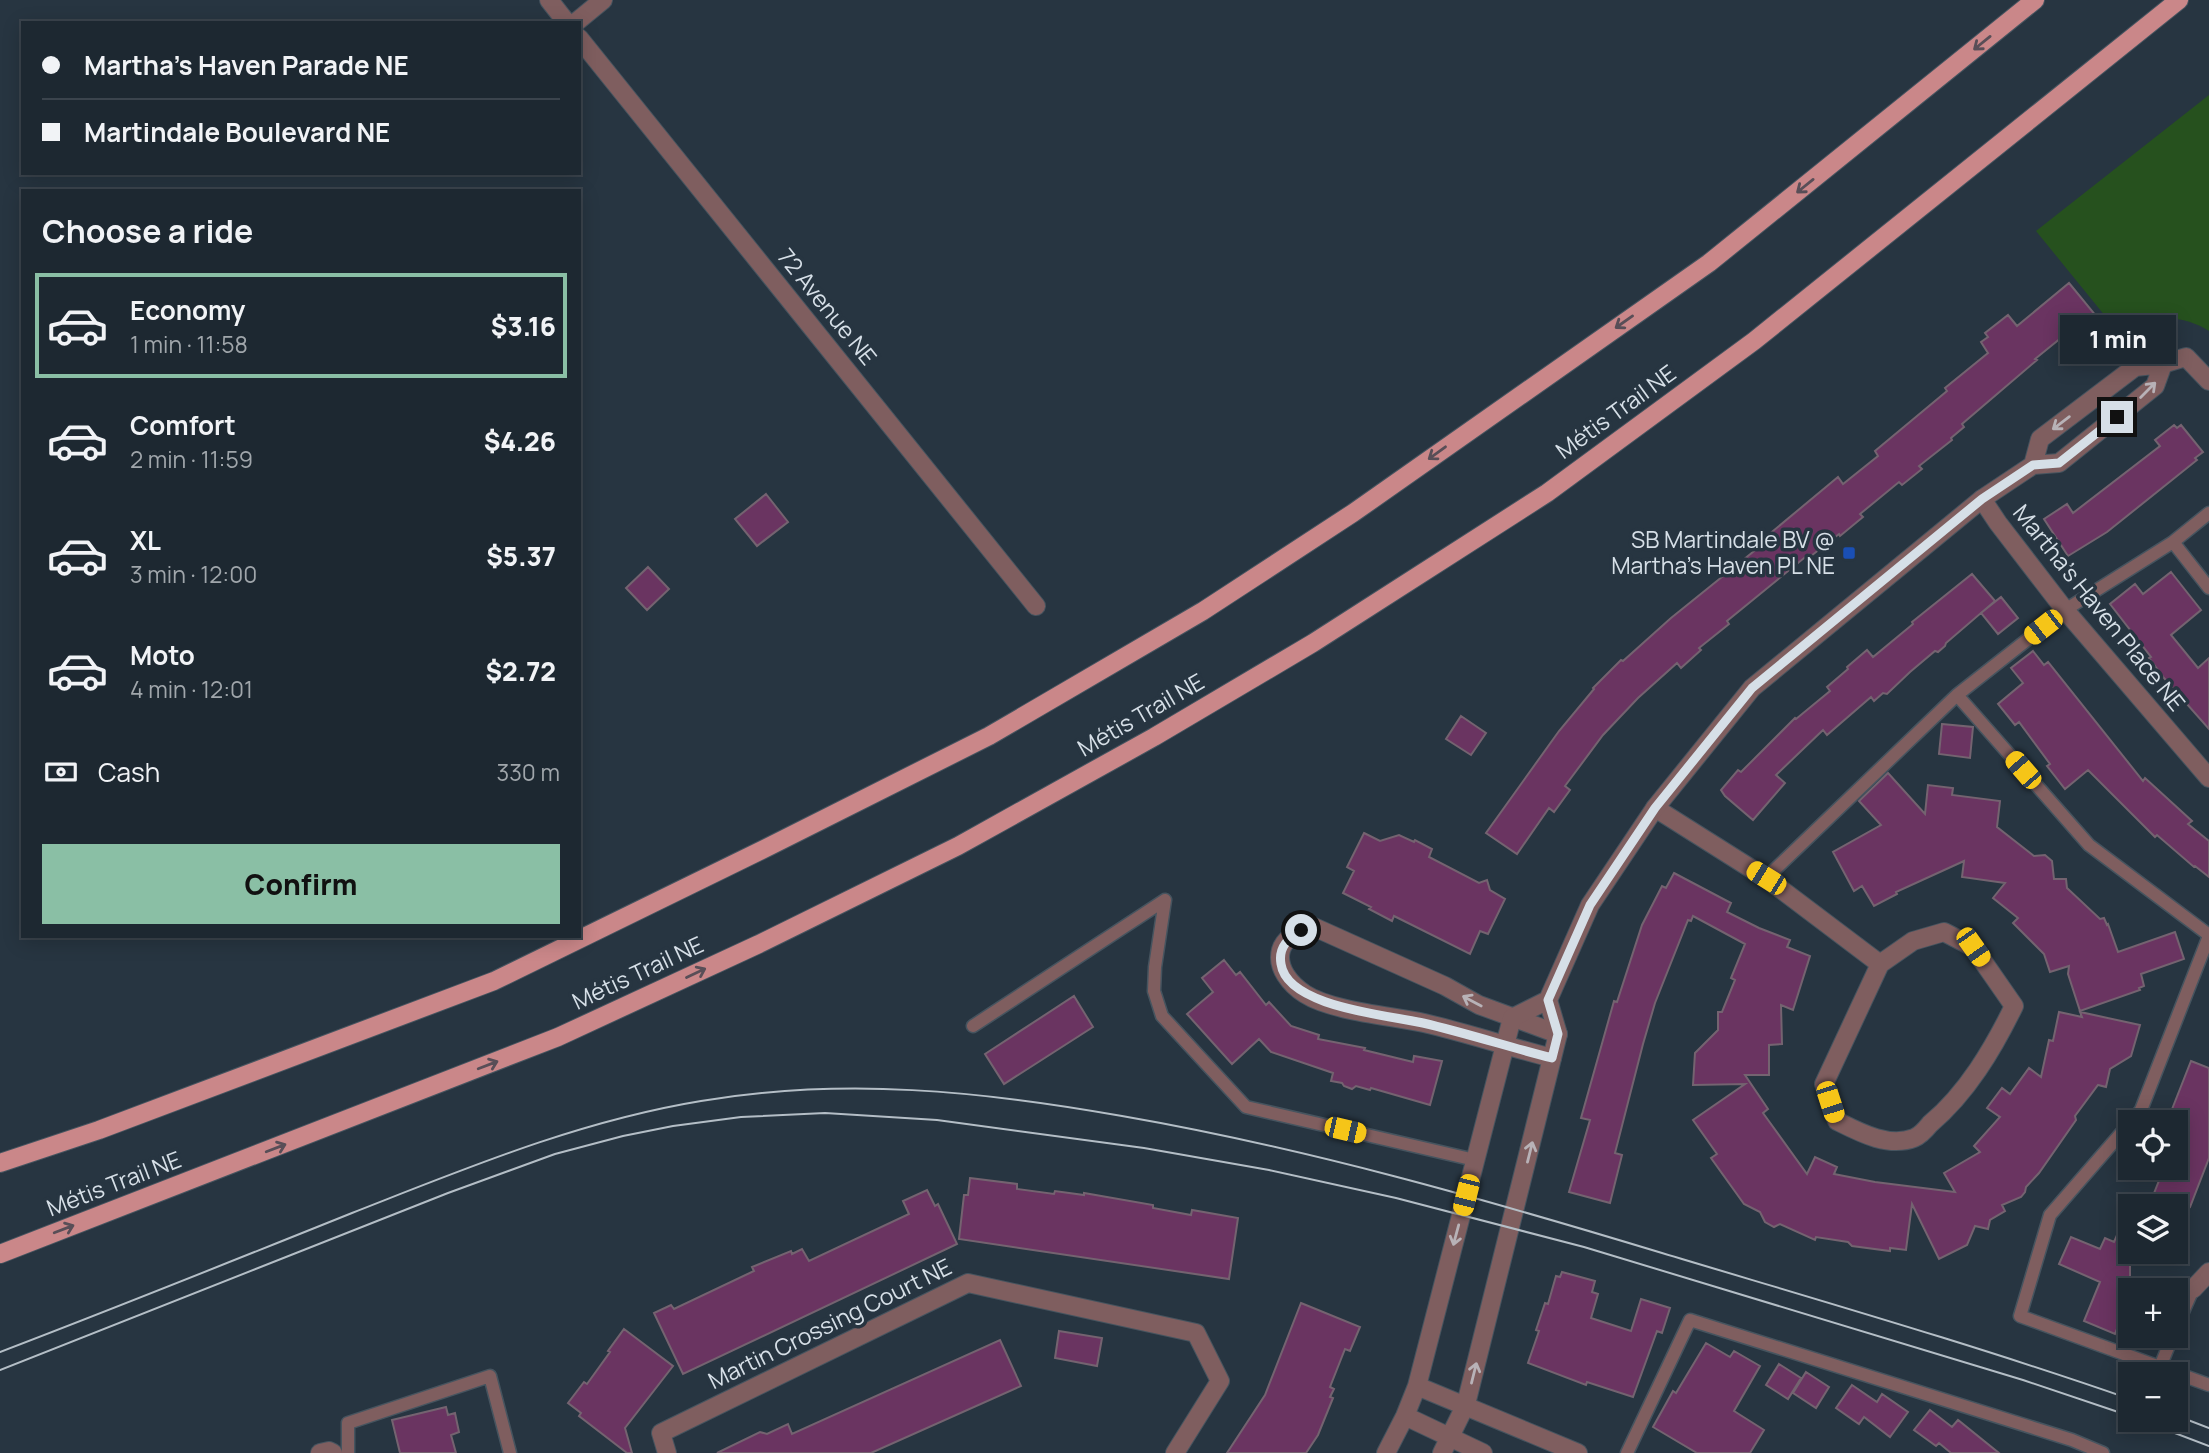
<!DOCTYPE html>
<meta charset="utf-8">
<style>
:root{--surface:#1d2831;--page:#2a343d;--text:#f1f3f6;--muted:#a0a6ab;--line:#3b444d;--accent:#8abfa5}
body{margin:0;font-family:Manrope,sans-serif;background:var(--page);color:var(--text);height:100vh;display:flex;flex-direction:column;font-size:26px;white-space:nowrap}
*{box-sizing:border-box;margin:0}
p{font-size:23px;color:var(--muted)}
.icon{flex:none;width:38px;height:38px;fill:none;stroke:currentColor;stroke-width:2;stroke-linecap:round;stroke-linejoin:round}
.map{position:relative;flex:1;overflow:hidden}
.details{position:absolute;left:21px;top:189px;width:560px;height:749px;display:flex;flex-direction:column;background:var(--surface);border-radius:0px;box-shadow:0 4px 18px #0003,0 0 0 2px var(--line)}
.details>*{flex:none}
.hud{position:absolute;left:21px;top:21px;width:560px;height:154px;border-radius:0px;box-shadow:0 4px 18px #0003,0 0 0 2px var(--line);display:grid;align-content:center;height:154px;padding:0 21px;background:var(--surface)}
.tools{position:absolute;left:2118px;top:1110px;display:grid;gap:14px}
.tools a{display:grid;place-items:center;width:70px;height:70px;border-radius:0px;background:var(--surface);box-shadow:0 4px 18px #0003,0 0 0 2px var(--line);font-size:35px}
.end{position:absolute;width:32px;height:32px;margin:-16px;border:9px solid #d6dfe7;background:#111;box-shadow:0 0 0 4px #111}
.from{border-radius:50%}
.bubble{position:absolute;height:49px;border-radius:0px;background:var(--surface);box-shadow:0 4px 18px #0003,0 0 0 2px var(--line);font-size:23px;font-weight:800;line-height:49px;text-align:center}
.car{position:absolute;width:21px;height:42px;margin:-21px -10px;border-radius:9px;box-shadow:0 0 5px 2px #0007;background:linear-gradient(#f5c518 24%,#345 0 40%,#f5c518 0 76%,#345 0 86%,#f5c518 0)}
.hud b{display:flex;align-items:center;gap:24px;height:66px;font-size:26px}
.hud b+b{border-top:2px solid var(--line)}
.hud i{width:18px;height:18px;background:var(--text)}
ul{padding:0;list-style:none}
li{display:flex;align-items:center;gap:21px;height:105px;margin:0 14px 10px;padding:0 7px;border:4px solid transparent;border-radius:0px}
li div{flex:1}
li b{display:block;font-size:26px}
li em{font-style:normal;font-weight:800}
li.active{border-color:var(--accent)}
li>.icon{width:63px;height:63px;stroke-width:1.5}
h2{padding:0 21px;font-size:32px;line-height:84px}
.pay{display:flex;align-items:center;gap:18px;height:77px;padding:0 21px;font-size:26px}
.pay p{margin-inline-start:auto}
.cta{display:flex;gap:14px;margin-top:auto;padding:14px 21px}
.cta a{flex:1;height:80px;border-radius:0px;background:var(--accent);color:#111;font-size:28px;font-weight:800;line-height:80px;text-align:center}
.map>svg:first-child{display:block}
</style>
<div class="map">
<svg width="2209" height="1453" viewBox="0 0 2209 1453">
<rect width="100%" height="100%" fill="#273541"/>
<!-- green -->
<path fill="#26511e" d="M2209 95V331C2191 319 2162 313 2142 324 2136 328 2129 333 2123 338L2036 231Z"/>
<!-- building -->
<path fill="#6a3461" stroke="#746370" stroke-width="2" d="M2069 283 2097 317 2076 334 2072 329 2035 359 2037 360 1962 424 1964 427 1951 438 1952 440 1919 466 1922 469 1902 485 1899 482 1860 514 1863 517 1840 536 1839 534 1811 556 1809 554 1727 621 1729 624 1699 648 1701 650 1681 668 1677 663 1638 698 1603 735 1565 786 1570 790 1554 812 1549 808 1517 854 1486 833 1559 731 1594 689 1593 688 1621 660 1623 661 1671 618 1769 539 1767 536 1838 477 1843 484 1878 456 1875 451 1947 391 1945 388 1988 353 1981 342 1988 337 1985 333 2008 315 2017 326Z
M2174 425 2177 428 2181 425 2203 452 2195 458 2197 460 2107 532 2068 556 2044 519 2067 504 2073 513 2160 446 2155 440Z
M766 494 788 522 757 546 735 519Z
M648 567 669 589 647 610 626 588Z
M2171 572 2201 610 2171 635 2198 668 2209 658V729L2164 678 2149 658 2151 657 2110 604 2135 584 2143 594Z
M1972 574 1995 601 1946 643 1945 646 1938 652 1935 651 1910 672 1887 694 1883 693 1874 701 1871 697 1827 735 1823 730 1776 775 1785 783 1753 820 1725 796 1721 790 1738 770 1741 772 1795 718 1796 719 1830 691 1827 687 1848 669 1847 667 1867 650 1873 657 1913 624 1912 622Z
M2001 597 2018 618 1998 634 1981 613Z
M2033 651 2044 665 2048 662 2143 781 2145 778 2192 821 2188 824 2209 841V877L2195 866 2194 867 2157 835 2155 837 2088 770 2065 789 2047 766 2050 764 2019 722 2015 725 1998 704 2023 683 2011 668Z
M1461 716 1486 733 1471 755 1446 739Z
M1942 724 1973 727 1970 758 1939 754Z
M1888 773 1925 814 1928 785 1953 788 1952 795 2000 801 1997 827 2034 856 2045 855 2052 861 2054 879H2066L2067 888 2100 919 2104 918 2107 925 2108 924 2118 952 2175 932 2184 959 2141 974 2144 986 2139 988 2140 990 2080 1011 2068 974 2069 966 2050 972 2044 954 2013 923 2018 918 1993 898 2005 883 1962 877 1964 861 1896 892 1897 894 1874 906 1862 886 1854 891 1833 852 1881 825 1859 801Z
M1364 833 1380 841 1399 835 1414 842 1415 840 1432 849 1429 857 1479 883 1487 880 1490 890 1505 899 1488 934 1480 931 1470 954 1394 916 1392 921 1369 909 1371 907 1343 893 1354 871 1347 867Z
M1674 873 1731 903 1727 912 1759 928 1790 940 1787 947 1810 956 1793 1010 1781 1005 1782 1044 1769 1045V1075H1745L1768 1109 1763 1113 1807 1174 1815 1157 1837 1167 1834 1174 1875 1182 1955 1192 1944 1173 1980 1152 1974 1146 2000 1117 1987 1108 2002 1088 2010 1094 2029 1068 2041 1077 2049 1040 2053 1041 2059 1012 2082 1017 2080 1012 2140 1025 2131 1056 2110 1069 2106 1087 2098 1085 2075 1116 2076 1120 2039 1173 2026 1187 2025 1192 2021 1197 2002 1205 2005 1211 1990 1220 1988 1229 1975 1226 1967 1245 1939 1259 1912 1204 1906 1250 1890 1248V1251L1852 1246 1848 1242 1816 1237 1815 1240 1780 1224 1774 1227 1765 1222 1760 1212 1744 1204 1711 1158 1717 1154 1693 1120 1745 1084 1693 1085 1695 1053 1718 1030V1012H1722L1735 980 1731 978 1745 944 1693 916 1691 921 1688 920 1655 1003 1643 1044 1615 1153 1622 1155 1610 1203 1569 1192 1590 1120 1581 1118 1614 1001 1617 1002 1642 925 1662 886 1666 888Z
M1224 960 1236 975 1240 972 1266 1005 1269 1002 1291 1026 1319 1035 1318 1039 1365 1048 1364 1050 1413 1062 1414 1056 1442 1061 1430 1105 1371 1088 1370 1090 1356 1086 1352 1089 1344 1086 1342 1083 1331 1081 1333 1073 1271 1052 1259 1039 1232 1064 1187 1014 1213 992 1202 978Z
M1074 996 1093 1027 1004 1084 985 1054Z
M2191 1061 2209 1068V1158L2190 1207 2182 1205 2149 1206 2164 1168 2175 1172V1122H2167Z
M970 1178 1017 1184V1189L1054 1194 1055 1191 1084 1195V1193L1153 1205V1208L1191 1215 1192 1210 1238 1218 1229 1279 959 1239 964 1195H968Z
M927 1190 935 1206 938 1204 957 1244 683 1374 654 1313 671 1305 674 1309 754 1271 752 1267 791 1251 792 1254 802 1249 809 1261 909 1214 903 1201Z
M2130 1206V1281L2124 1294 2129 1297 2115 1334 2084 1321 2100 1282 2059 1264 2071 1237 2100 1249 2105 1238 2114 1242Z
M1562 1272 1595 1281 1592 1292 1598 1294 1591 1318 1631 1331 1641 1299 1670 1308 1662 1333 1657 1331 1633 1397 1587 1382 1586 1385 1528 1363 1539 1331 1536 1330 1545 1303 1548 1304 1556 1276 1560 1277Z
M1301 1303 1360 1327 1350 1351 1345 1349 1330 1387 1334 1389 1330 1397 1333 1398 1318 1435 1306 1453H1227L1265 1395Z
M624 1329 673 1366 625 1428 632 1453H627L579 1416 581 1413 568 1403 584 1382 587 1384 610 1352 608 1351Z
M1059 1331 1102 1338 1097 1366 1055 1358Z
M1000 1340 1021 1386 871 1453H717L760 1432 767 1434 788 1424 792 1434Z
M1706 1343 1730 1357 1734 1351 1760 1366 1734 1411 1764 1430 1750 1453H1697L1653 1427 1673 1391 1676 1393Z
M1779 1364 1801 1378 1788 1399 1766 1385Z
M1806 1372 1829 1387 1816 1408 1793 1393Z
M1852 1385 1877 1402 1882 1394 1908 1412 1890 1437 1864 1417 1859 1424 1836 1408Z
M446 1407 448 1415 455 1413 459 1432 451 1435 456 1453H400L392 1420Z
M1930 1410 1952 1427 1958 1420 1999 1453H1951L1939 1443 1936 1446 1914 1430Z"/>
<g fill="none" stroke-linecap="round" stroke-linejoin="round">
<defs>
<path id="service" d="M2173 542 2209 588
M1957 695 2089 845 2209 935
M1766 878 1957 695 2065 610 2173 542 2209 513
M1165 900 1155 967 1154 991 1162 1016 1246 1107 1475 1160
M973 1026 1165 900
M2131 1122 2141 1110 2209 936
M2130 1123 2050 1215 2020 1316 2209 1385
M2175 1330 2193 1289
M2160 1367 2173 1335
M348 1453V1423L490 1376 510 1453
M1627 1453 1690 1320 2072 1440 2103 1453"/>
<path id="minor" d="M549 0 567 23
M575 23 603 0
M579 38 1036 606
M1982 499 1998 523 2065 610 2209 778
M1655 808 1766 878 1880 964
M1944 932 1973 947 2014 1006C1993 1049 1967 1093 1930 1124 1926 1129 1919 1136 1914 1138 1888 1148 1859 1132 1837 1121L1824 1084 1880 964 1913 941Z
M1552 1058C1509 1047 1467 1033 1424 1023 1392 1016 1331 1011 1305 994 1291 985 1276 968 1281 950 1285 936 1302 930 1314 927L1445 986 1479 1005 1558 1034
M2193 1289 2209 1272
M320 1453 329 1451 333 1453
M667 1453 661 1433 968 1283 1196 1333 1220 1381 1175 1453"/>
<path id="tertiary" d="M2033 465 2040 439 2135 367 2163 364 2186 357 2209 381
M1417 1386 1578 1453
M1405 1416 1483 1453
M1386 1453 1405 1416 1417 1386 1512 1018 1548 1000 1590 905 1655 808 1752 688 1982 499 2033 465 2059 463 2155 386 2163 364
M1442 1453 1466 1404 1558 1034 1548 1000"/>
<path id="primary" d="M0 1163 99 1130 494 981 766 848 989 736 1203 611 1353 513 1709 263 2035 0
M0 1254 558 1037 759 944 958 846 1154 737 1313 643 1547 493 1754 341 2179 0"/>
</defs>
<!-- service casing -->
<use href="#service" stroke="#46545f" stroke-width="15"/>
<!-- minor casing -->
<use href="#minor" stroke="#46545f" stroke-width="20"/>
<!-- tertiary casing -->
<use href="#tertiary" stroke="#46545f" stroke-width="20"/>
<!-- primary casing -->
<use href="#primary" stroke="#46545f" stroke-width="20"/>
<!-- service -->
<use href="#service" stroke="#7f5e5f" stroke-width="12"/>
<!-- minor -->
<use href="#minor" stroke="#7f5e5f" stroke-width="18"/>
<!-- tertiary -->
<use href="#tertiary" stroke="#7f5e5f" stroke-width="18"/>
<!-- primary -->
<use href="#primary" stroke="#ca8789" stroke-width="18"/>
<!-- tram -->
<path stroke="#b4bec6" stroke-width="2" d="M0 1352C118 1307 235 1260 352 1213 467 1168 579 1121 701 1101 843 1077 982 1091 1122 1116 1306 1148 1484 1199 1662 1253 1818 1300 1975 1345 2130 1399
M0 1370 448 1193 555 1154 623 1136 673 1126 741 1117 825 1113 937 1120 1144 1148 1269 1170 1396 1198 1584 1247 2023 1380 2130 1416
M2175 1415 2209 1428
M2138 1419 2209 1446"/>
</g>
<!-- one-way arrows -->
<defs><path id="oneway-shaft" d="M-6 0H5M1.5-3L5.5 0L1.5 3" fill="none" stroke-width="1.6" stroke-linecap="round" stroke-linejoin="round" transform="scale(1.75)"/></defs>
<g stroke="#584e57">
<use href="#oneway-shaft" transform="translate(1982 43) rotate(141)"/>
<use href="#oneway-shaft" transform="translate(1805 186) rotate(141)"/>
<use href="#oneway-shaft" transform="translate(1624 322) rotate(145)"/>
<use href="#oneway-shaft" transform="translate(1437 453) rotate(144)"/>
<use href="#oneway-shaft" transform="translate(696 973) rotate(-25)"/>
<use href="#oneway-shaft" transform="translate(488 1065) rotate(-21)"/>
<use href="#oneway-shaft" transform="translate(276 1148) rotate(-21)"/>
<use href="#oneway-shaft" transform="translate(64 1229) rotate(-21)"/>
</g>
<g stroke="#b8b2b7">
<use href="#oneway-shaft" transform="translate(2148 390) rotate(-45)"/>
<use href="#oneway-shaft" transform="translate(2061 423) rotate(143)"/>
<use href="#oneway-shaft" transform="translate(1472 1001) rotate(-152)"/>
<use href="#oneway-shaft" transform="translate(1530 1152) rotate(-76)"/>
<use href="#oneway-shaft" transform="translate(1456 1235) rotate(105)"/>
<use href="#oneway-shaft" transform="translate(1474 1373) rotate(-76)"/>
</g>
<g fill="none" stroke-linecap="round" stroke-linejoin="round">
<!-- route -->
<path stroke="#d6dfe7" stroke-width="9" d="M1301 930C1288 939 1278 947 1281 964 1287 1007 1388 1015 1423 1023 1466 1033 1509 1047 1552 1058L1558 1034 1548 1000 1590 905 1655 808 1752 688 1982 499 2033 465 2059 463 2117 417"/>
</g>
<!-- markers -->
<rect fill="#1a4fb4" stroke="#273541" stroke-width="2.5" x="1842" y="546" width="14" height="14" rx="3.5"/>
<g text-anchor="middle" stroke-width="7" stroke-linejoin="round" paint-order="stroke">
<!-- street labels -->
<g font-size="23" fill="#d6dfe7" stroke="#273541">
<text transform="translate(827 307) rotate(51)" y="8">72 Avenue NE</text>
<text transform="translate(1616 412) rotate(-36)" y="8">Métis Trail NE</text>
<text transform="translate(2099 608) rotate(51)" y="8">Martha's Haven Place NE</text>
<text transform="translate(1141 715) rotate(-30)" y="8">Métis Trail NE</text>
<text transform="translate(638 973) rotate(-25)" y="8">Métis Trail NE</text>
<text transform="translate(114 1184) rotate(-21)" y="8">Métis Trail NE</text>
<text transform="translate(830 1324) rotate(-26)" y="8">Martin Crossing Court NE</text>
</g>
<!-- poi labels -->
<g font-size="23" fill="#d6dfe7" stroke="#273541" text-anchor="end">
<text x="1835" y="548">SB Martindale BV @<tspan x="1835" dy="26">Martha's Haven PL NE</tspan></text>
</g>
</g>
</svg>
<div class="tools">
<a><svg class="icon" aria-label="locate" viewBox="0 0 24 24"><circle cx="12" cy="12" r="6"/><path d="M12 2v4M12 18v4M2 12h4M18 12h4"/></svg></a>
<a><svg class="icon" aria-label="layers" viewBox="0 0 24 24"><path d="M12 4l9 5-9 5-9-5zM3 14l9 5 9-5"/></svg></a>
<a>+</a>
<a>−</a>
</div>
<i class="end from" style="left:1301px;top:930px"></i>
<i class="end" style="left:2117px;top:417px"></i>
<div class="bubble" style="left:2060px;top:315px;width:116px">1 min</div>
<i class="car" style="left:2043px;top:627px;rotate:232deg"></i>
<i class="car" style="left:2023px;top:770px;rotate:319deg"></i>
<i class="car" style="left:1766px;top:878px;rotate:302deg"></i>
<i class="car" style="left:1973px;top:947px;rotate:145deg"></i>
<i class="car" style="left:1830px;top:1102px;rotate:162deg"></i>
<i class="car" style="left:1345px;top:1130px;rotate:103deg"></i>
<i class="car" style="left:1466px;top:1195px;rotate:194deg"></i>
<div class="hud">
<b><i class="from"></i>Martha's Haven Parade NE</b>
<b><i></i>Martindale Boulevard NE</b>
</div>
<section class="details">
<h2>Choose a ride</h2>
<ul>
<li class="active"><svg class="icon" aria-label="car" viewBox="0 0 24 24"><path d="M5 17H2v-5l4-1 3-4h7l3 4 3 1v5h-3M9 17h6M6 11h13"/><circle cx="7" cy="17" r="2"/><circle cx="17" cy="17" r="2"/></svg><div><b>Economy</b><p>1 min · 11:58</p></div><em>$3.16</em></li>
<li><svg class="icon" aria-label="car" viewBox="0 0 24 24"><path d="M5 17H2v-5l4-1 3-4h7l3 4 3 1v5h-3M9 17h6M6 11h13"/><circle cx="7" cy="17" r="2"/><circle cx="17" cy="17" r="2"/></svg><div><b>Comfort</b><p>2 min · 11:59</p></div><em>$4.26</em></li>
<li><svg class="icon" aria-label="car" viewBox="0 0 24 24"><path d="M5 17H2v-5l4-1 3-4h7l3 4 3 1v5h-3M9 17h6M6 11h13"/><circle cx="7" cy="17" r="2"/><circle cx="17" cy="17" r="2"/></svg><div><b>XL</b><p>3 min · 12:00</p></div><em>$5.37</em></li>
<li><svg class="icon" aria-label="car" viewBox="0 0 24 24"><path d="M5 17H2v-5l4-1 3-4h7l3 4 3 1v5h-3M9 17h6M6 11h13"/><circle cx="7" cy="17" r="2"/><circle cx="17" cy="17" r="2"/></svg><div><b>Moto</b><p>4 min · 12:01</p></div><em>$2.72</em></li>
</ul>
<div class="pay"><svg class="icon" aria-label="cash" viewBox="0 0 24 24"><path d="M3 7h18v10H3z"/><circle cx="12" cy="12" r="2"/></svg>Cash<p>330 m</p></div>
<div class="cta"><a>Confirm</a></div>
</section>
</div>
